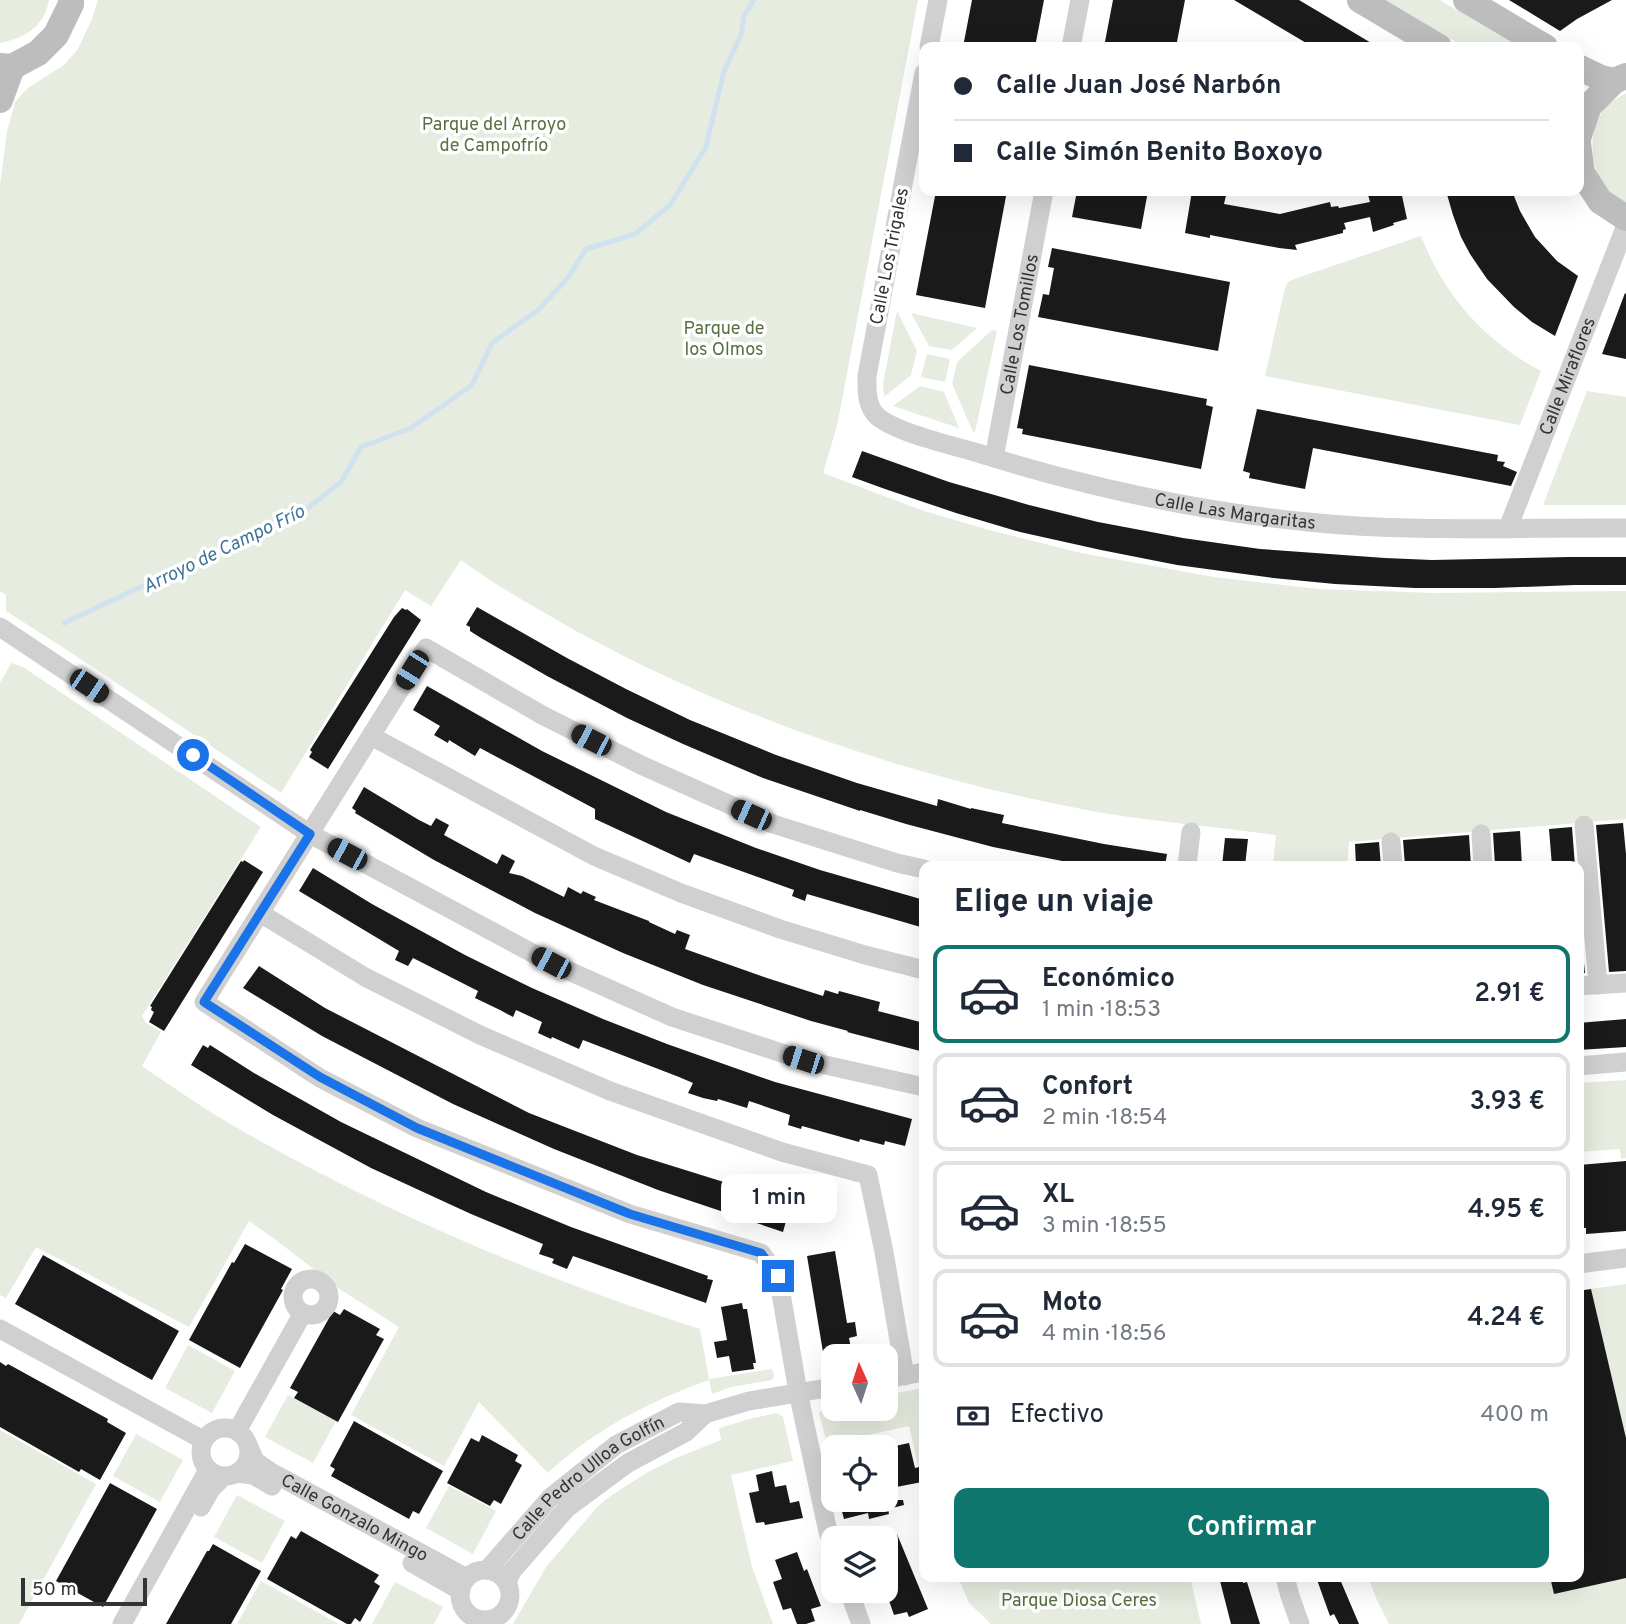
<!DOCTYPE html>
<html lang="es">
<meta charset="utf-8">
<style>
:root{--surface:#fff;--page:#f6f6f7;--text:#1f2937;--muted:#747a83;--line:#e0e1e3;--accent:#0f766e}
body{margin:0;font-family:Overpass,sans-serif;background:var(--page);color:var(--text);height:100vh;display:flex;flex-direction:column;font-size:26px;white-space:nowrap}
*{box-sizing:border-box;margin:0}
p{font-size:23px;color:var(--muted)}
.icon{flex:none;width:38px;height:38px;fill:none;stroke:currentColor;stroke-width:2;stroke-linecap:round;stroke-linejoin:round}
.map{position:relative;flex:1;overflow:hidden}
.sheet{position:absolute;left:919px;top:861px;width:665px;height:721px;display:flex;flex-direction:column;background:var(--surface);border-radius:14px;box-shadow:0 7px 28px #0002}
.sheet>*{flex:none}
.hud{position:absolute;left:919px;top:42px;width:665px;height:154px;border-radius:14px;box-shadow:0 7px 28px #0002;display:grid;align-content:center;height:154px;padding:0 35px;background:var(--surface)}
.needle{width:46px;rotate:357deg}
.fabs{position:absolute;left:821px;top:1344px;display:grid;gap:14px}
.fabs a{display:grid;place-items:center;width:77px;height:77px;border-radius:14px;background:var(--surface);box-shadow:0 7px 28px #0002;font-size:35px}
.scale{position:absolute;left:21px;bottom:18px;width:126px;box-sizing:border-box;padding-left:7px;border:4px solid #333;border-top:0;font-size:19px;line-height:24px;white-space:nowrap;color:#333;-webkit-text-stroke:5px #fff;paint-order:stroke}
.end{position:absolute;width:32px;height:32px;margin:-16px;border:9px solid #1a73e8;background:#fff;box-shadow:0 0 0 4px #fff}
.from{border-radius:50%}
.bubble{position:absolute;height:49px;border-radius:14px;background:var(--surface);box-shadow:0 7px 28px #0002;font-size:23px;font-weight:600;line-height:49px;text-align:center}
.car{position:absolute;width:21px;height:42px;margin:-21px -10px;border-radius:9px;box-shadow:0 0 5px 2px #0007;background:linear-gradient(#222 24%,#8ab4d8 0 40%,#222 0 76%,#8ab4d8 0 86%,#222 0)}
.hud b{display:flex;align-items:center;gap:24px;height:66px;font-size:26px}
.hud b+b{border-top:2px solid var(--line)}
.hud i{width:18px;height:18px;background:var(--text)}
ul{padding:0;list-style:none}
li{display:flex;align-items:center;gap:21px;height:98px;margin:0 14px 10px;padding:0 21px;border:4px solid var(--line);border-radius:14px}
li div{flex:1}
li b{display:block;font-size:26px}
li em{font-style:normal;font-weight:600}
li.active{border-color:var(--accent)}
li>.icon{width:63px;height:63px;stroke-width:1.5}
h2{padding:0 35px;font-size:32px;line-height:84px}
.pay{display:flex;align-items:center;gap:18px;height:77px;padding:0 35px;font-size:26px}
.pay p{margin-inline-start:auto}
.action{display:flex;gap:14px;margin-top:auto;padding:14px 35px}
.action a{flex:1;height:80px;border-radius:14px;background:var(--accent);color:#fff;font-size:28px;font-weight:600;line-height:80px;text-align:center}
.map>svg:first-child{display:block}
</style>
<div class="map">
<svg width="1626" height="1624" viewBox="0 0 1626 1624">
<rect width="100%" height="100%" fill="#fff"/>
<!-- green -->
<path fill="#e6ecdf" d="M0 0H49C44 27 25 38 0 43Z
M98 0H918L837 426 823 473 924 511 989 530 1081 553 1214 577 1319 589 1433 593 1626 591V819L1349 842 1347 866H1273L1276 835C1217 827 1156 822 1097 812 917 779 739 720 578 632 538 609 498 587 461 560L431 606 405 590 281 793 76 656 6 611V595L0 591V185L7 132 15 102 28 88 64 65 78 49 92 19Z
M1385 0H1440L1519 47H1464Z
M1626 93V204C1593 190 1584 143 1601 114 1605 105 1617 98 1626 93Z
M1421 236C1444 295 1485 342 1541 371L1520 425 1265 376 1284 292 1288 282 1294 279Z
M897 311 917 351 911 375 884 397 883 384Z
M911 313 977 328 952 350 929 346Z
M992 330 997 331 975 432H973L952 384 957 362Z
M927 354 950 359 945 382 921 377Z
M920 386 944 392 959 428 893 406Z
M1587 391 1626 397V505H1543Z
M11 663 23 667 261 827 142 1016 146 1023 161 1032 142 1066C170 1085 198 1105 227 1122 376 1209 536 1277 700 1329L709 1379 772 1369 774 1376 772 1380 731 1387 712 1394 709 1380C650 1401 594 1430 548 1473L479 1402 444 1466 351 1415 399 1327 338 1288 276 1240 249 1221 189 1327 36 1247 6 1298 0 1295V683Z
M1626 1080V1158L1621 1159 1620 1149 1579 1152V1083Z
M1626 1284V1438L1591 1289Z
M188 1345 235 1371 212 1413 165 1388Z
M924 1388V1492L909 1426 827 1444 819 1413 826 1406 833 1405V1409H886V1395Z
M288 1395 336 1421 313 1463 265 1437Z
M777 1413 783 1417 793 1461 731 1475 752 1567 773 1624H513L546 1567 598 1506 609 1497 646 1473 676 1458 721 1440 719 1428 749 1419Z
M0 1430 96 1484 19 1624H0Z
M136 1434 183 1460 160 1502 113 1476Z
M449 1486 496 1511 473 1554 426 1528Z
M237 1495 285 1521 262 1563 214 1537Z
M958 1577H1190L1201 1624H991L969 1603Z
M1368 1577H1550L1554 1593 1626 1578V1624H1389L1377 1600Z
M261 1581 339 1624H237Z
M395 1582 443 1607 434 1624H372Z"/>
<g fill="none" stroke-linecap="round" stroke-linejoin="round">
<!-- stream -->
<path stroke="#cfe2ee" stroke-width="5" d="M64 623 183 567 200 556 233 548 267 525 304 511 341 482 361 447 411 428 472 385 492 343 538 310 568 278 586 249 635 234 670 205 706 147 724 71 741 35 744 16 754 0"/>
</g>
<!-- building -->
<path fill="#1a1a1a" d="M972 0H1044L1035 47H963Z
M1113 0H1185L1176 47H1104Z
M1234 0H1299L1378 47H1313Z
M1509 0H1612L1577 19 1560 31Z
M936 191H1007L985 308 916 295Z
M1077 191H1148L1141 229 1072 217Z
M1192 191H1227L1224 204 1280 214 1330 202 1331 207 1338 206 1339 208 1370 202 1367 191H1401L1407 219 1393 223 1394 225 1373 232 1370 217 1344 223 1346 229 1343 230V233L1295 245 1297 250 1279 248 1210 235V238L1185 233Z
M1446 191H1512L1520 211 1535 237 1557 261 1578 276 1555 336 1532 322 1514 307 1487 279 1470 254 1461 237 1453 215Z
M1052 248 1230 282 1218 351 1038 317 1043 294 1049 295 1054 268 1048 267Z
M1625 293 1626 294V359L1602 354Z
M1029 365 1207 399 1206 405 1213 407 1201 469 1022 434 1023 429 1017 428Z
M1257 409 1498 455 1497 461 1505 462 1503 466 1517 472 1511 486 1313 448 1305 489 1249 478 1250 473 1243 471Z
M862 451 949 482 1029 505 1098 522 1183 538 1260 549 1385 558 1432 560 1569 557H1626V585H1575L1495 588H1415L1335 584 1273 578 1177 565 1101 550 1020 532 956 513 885 489 852 477Z
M477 607 567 658 626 689 690 720 776 755 857 783 937 806 938 799 971 809V808L1004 815 1002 823 1104 844 1167 854 1165 866H1087L993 847 906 824 860 810V811L763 778 683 744 627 718 547 676 481 638 470 631V627L466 625Z
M402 608 406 610 407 609 421 620 328 769 309 757 312 752 310 750 394 617Z
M427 686 542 751 666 812 756 848 820 870 924 900V928L807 894 805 901 792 896 794 890 694 854 690 863 595 819V809L480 748 475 756 449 740 448 743 434 735 440 726 413 710Z
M364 787 419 820 431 826 436 818 449 825 444 835 497 864 502 854 515 861 509 873 522 876 564 897 568 887 581 894 583 891 596 897 594 900 649 921V922L675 934 677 930 690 935 685 949 767 978 823 996 825 990 838 994 839 991 880 1002 878 1011 924 1023V1052L847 1032 848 1031 811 1021 703 985 623 953 535 913 434 860 355 813 356 811 352 808Z
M1623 823 1626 854V971L1609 972 1596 825Z
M1572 827 1575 866H1552L1549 829Z
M1520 831 1522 866H1495L1493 833Z
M1469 835 1471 866H1405L1403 840Z
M1225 838 1248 839 1245 866H1222Z
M1379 842 1381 866H1356L1355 844Z
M244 860 263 872 164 1031 149 1022 154 1012 151 1010 152 1007 150 1006 241 861 243 862Z
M313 868 372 904 465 955 532 988 603 1019 667 1044 775 1082 912 1119 905 1146 885 1141 884 1145 860 1139 859 1142 802 1126 801 1129 788 1125 790 1115 749 1101 747 1108 718 1099 717 1101 703 1098 688 1093 693 1083 679 1077 583 1040 579 1049 552 1037 551 1039 538 1033 542 1022 516 1010 513 1017 500 1010 475 998 478 991 413 958 408 966 395 960 399 951 299 891Z
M1578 903 1585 973 1578 974Z
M259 966 325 1008 529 1113 637 1155 791 1203 783 1232 658 1190 554 1149 453 1104 322 1036 243 988Z
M1626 1019V1047L1578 1050V1023Z
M203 1045 208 1048 210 1045 254 1073 341 1122 486 1192 571 1227 708 1276 707 1279 713 1280 706 1303 573 1256 567 1269 552 1263 554 1259 539 1254 543 1244 471 1214 371 1168 273 1115 191 1065Z
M1626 1161V1231L1586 1234V1228H1583L1579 1165Z
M245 1244 292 1269 281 1289 283 1290 240 1368 189 1340 232 1262 234 1263Z
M835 1251 847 1323 855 1322 857 1336 849 1338 852 1353 828 1356 827 1351 823 1352 807 1256Z
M43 1255 179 1331 152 1380 15 1304Z
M1591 1289 1626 1438V1578L1554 1594 1550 1577H1578V1291Z
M742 1303 743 1309H747L756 1363H753L754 1369 732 1372 729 1356 717 1358 714 1342 727 1340 721 1307Z
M344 1309 380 1329 376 1335 384 1339 338 1422 294 1398 298 1392 290 1388 333 1311 340 1315Z
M0 1362 6 1366 8 1364 108 1419 107 1422 126 1433 100 1480 81 1469 79 1472 0 1427Z
M354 1421 443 1471 419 1514 413 1511 409 1519 331 1476 335 1469 330 1466Z
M482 1435 518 1455 515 1461 522 1465 501 1504 494 1500 490 1506 447 1483 471 1438 479 1442Z
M909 1443 915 1468 919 1467 922 1482 886 1489V1448Z
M772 1471 775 1487 786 1485 790 1503 799 1501 803 1518 765 1525 764 1522 756 1523 749 1493 759 1491 756 1475Z
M110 1483 157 1509 103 1607 56 1581Z
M839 1500H903L904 1505 888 1509 889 1514 869 1519 868 1513 844 1519Z
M301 1531 379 1575 374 1582 380 1586 360 1622 355 1618 351 1624H347L267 1579 291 1536 296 1539Z
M897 1534 928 1609 909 1617 907 1612 894 1615 886 1592V1538Z
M213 1544 261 1571 231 1624H166L207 1551H209Z
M797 1552 804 1571 807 1569 821 1606 811 1609 815 1621 806 1624H797L791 1608 783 1610 773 1582 782 1579 775 1560Z
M1219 1577H1242L1243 1583 1247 1582 1260 1624H1231Z
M1316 1577H1339L1359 1624H1339L1334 1614 1330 1616Z"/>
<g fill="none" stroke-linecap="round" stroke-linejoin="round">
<!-- street -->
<g stroke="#d0d0d0" stroke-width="19">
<path d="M929 47 938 0"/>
<path d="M1071 47 1080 0"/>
<path id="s1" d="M924 73 867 376C867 389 866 406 877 416 896 433 955 446 981 454 1087 487 1197 511 1308 522 1413 533 1520 527 1626 528"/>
<path id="s2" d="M994 458 1044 191"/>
<path id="s3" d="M1508 528 1626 225"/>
<path d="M0 627 310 834 551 963 672 1017 803 1060 924 1087"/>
<path d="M371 736 594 856 681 893 780 929 865 955 924 970"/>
<path d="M1584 825 1598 985"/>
<path d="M1481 834 1483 866"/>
<path d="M1391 842 1393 866"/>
<path d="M1187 866 1191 832"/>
<path d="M260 913 365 977 480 1035 610 1091 782 1152 868 1175 884 1252 905 1376"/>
<path d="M1578 986 1626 983"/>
<path d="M1578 1066 1626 1062"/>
<path d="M1578 1264 1626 1258"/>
<circle cx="311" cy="1297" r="18"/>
<path d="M0 1329 203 1440"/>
<path d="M886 1379 924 1372"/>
<circle cx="225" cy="1452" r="24"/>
<path d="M237 1431 303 1313"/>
<path id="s4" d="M249 1447 255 1461 271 1472 467 1578"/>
<path d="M237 1473 253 1475 272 1486"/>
<path d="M201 1507 211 1489 223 1477"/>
<path d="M833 1546 828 1532 798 1392 778 1276 761 1253 630 1214 417 1128 320 1078 204 1002 426 648 542 715 641 765 773 824 897 863 924 869"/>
<path d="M412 1563 461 1591"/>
<path id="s5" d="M487 1570 550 1498 616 1445 679 1412 705 1414 749 1401 833 1387"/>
<circle cx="485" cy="1595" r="25"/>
<path d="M1285 1577 1290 1596 1300 1624"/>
<path d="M507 1582 512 1571 567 1508 628 1463 686 1432 705 1414"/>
<path d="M849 1591 861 1624"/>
<path d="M122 1624 208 1470"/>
</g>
<!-- secondary -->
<path stroke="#bdbdbd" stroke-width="26" d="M1360 0 1439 47
M1466 0 1545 47
M0 66 12 67 38 53 56 35 71 4V0
M1578 67 1601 78 1614 81
M0 100 12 67
M1578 138 1589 106 1614 81 1626 76
M1578 144 1582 173 1600 201 1626 218"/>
</g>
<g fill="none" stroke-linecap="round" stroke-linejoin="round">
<!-- route -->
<path stroke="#1a73e8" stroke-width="9" d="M193 755 310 834 204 1002 320 1077 417 1128 630 1214 761 1253 778 1276"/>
</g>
<g text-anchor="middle" stroke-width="7" stroke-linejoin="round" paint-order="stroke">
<!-- park labels -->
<g font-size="18" fill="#56703f" stroke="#fff">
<text x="494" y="130">Parque del Arroyo<tspan x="494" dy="21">de Campofrío</tspan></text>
<text x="724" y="334">Parque de<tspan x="724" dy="21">los Olmos</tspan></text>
<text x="1079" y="1606">Parque Diosa Ceres</text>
</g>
<!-- street labels -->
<g font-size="18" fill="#333" stroke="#fff">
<text transform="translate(889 256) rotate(-79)" y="6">Calle Los Trigales</text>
<text dy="6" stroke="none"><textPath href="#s2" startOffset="136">Calle Los Tomillos</textPath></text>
<text dy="6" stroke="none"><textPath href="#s3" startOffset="163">Calle Miraflores</textPath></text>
<text dy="6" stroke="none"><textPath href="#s1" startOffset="723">Calle Las Margaritas</textPath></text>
<text dy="6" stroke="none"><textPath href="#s5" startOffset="138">Calle Pedro Ulloa Golfín</textPath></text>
<text dy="6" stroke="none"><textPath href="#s4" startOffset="130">Calle Gonzalo Mingo</textPath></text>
</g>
<!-- water labels -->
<g font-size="19" font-style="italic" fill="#3f7597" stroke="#fff">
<text transform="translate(223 548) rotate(-26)" y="7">Arroyo de Campo Frío</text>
</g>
</g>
</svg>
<div class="fabs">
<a><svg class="needle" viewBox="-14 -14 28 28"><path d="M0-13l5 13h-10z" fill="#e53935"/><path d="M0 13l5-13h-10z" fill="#747a83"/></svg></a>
<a><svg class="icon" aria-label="locate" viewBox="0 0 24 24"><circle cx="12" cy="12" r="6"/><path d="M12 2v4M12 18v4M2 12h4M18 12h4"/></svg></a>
<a><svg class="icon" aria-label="layers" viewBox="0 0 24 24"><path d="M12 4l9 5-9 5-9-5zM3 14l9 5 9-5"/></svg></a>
</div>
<div class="scale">50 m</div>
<i class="end from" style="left:193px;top:755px"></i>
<i class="end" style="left:778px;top:1276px"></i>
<div class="bubble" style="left:721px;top:1174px;width:116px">1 min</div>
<i class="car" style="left:412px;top:670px;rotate:212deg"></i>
<i class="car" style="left:89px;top:686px;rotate:124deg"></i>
<i class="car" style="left:591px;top:740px;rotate:297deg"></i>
<i class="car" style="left:751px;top:815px;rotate:294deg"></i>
<i class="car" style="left:347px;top:854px;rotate:298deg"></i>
<i class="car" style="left:551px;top:963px;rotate:298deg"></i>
<i class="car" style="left:803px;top:1060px;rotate:288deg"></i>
<div class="hud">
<b><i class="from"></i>Calle Juan José Narbón</b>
<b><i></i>Calle Simón Benito Boxoyo</b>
</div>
<section class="sheet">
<h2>Elige un viaje</h2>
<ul>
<li class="active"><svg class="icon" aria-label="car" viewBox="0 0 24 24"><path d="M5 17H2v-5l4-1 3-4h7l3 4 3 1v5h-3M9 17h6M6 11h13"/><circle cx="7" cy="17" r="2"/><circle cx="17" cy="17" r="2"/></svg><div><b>Económico</b><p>1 min · 18:53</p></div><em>2.91 €</em></li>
<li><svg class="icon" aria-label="car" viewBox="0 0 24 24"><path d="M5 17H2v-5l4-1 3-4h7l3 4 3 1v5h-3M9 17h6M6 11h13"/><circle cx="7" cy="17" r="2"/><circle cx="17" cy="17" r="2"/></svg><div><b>Confort</b><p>2 min · 18:54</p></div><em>3.93 €</em></li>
<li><svg class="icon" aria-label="car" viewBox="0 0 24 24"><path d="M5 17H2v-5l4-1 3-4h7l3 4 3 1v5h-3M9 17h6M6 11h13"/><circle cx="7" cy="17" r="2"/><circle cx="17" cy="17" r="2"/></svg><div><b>XL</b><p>3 min · 18:55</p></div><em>4.95 €</em></li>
<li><svg class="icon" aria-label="car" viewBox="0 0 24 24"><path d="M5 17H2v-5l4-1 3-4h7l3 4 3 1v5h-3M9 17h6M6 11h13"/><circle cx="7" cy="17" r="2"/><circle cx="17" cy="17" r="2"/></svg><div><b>Moto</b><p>4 min · 18:56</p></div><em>4.24 €</em></li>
</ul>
<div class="pay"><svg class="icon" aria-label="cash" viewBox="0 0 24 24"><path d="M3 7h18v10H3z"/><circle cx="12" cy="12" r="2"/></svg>Efectivo<p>400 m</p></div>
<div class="action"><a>Confirmar</a></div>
</section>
</div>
